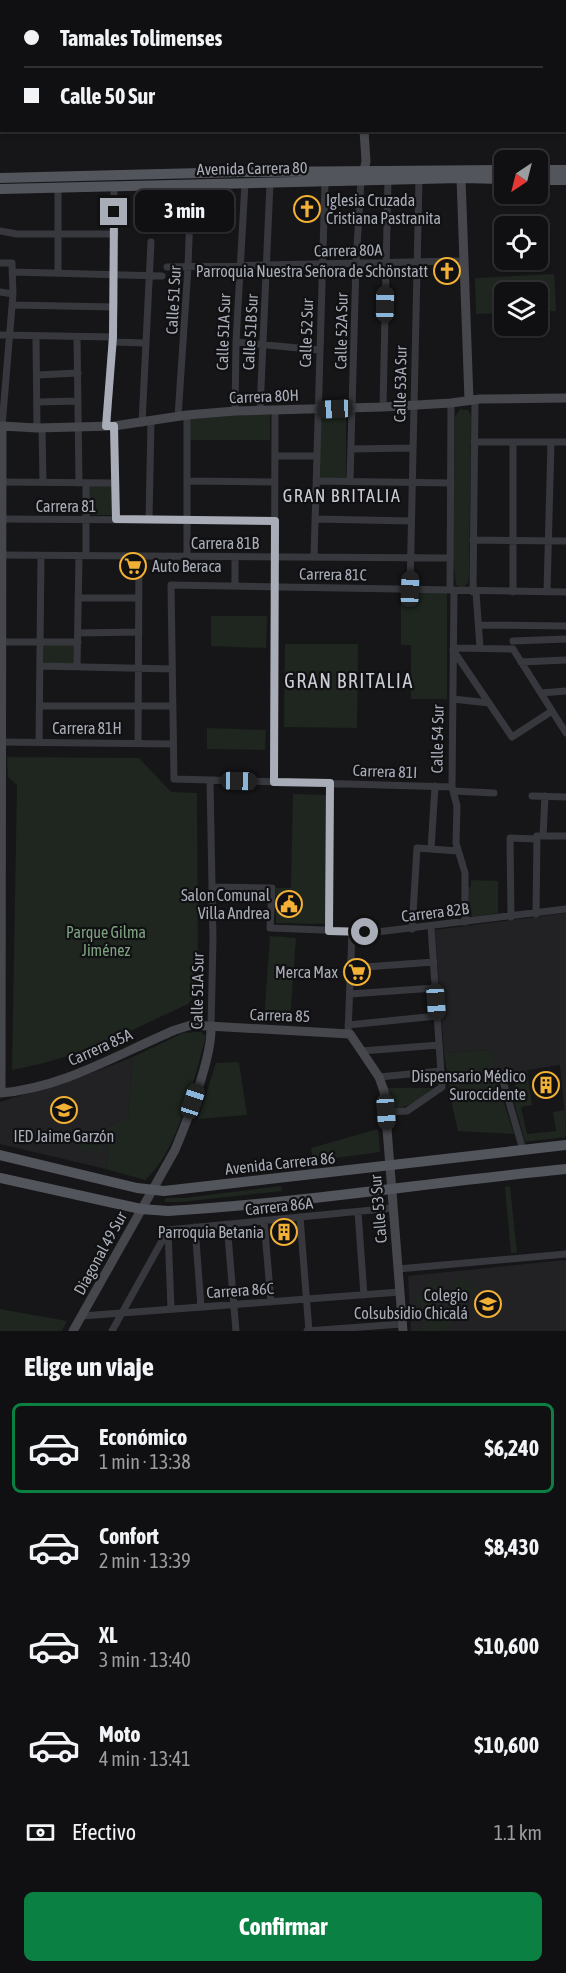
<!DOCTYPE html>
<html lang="es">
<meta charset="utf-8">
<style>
:root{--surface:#101012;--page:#19191b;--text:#f1f3f6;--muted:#9c9d9f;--line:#303032;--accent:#0b8043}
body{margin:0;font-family:"Asap Condensed",sans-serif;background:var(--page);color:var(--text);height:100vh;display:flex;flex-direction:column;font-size:22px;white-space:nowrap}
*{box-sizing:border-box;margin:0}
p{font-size:20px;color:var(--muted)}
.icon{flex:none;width:33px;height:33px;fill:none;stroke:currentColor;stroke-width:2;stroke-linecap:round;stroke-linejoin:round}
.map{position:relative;height:1331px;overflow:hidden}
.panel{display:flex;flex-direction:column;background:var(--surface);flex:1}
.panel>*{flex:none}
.guide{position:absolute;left:0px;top:0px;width:567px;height:132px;box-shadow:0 2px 4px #0004,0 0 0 2px var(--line);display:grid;align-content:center;height:132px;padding:0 24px;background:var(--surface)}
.needle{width:39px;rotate:215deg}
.tools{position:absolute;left:494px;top:150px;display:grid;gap:12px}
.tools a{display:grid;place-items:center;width:54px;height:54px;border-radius:9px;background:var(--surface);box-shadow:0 2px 4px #0004,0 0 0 2px var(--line);font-size:30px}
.end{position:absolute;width:27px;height:27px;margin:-14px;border:8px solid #a8adb8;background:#111;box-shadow:0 0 0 3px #111}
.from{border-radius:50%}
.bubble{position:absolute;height:42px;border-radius:9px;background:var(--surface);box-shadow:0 2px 4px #0004,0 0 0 2px var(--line);font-size:20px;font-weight:700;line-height:42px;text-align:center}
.car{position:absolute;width:18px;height:36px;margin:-18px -9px;border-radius:8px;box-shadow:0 0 4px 2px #0007;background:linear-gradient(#222 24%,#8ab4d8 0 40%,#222 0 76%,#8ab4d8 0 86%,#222 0)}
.guide b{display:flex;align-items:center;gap:21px;height:57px;font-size:22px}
.guide b+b{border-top:2px solid var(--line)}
.guide i{width:15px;height:15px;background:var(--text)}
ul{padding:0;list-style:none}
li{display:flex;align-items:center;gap:18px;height:90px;margin:0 12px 9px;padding:0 12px;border:3px solid transparent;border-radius:9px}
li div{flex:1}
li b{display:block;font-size:22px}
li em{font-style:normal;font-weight:700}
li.active{border-color:var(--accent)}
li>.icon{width:54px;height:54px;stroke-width:1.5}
h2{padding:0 24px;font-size:27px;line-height:72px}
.pay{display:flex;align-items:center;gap:15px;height:66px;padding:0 24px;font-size:22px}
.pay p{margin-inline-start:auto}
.primary-button{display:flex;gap:12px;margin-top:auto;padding:12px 24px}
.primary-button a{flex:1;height:69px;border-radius:9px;background:var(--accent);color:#fff;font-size:24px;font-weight:700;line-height:69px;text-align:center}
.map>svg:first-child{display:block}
</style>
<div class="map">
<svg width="566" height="1331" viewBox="0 0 566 1331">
<rect width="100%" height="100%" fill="#161618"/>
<!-- built -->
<path fill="#222225" d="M566 913V1126L560 1065 495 1075 491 1050 444 1053 435 930Z
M133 1057 128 1117 105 1128 103 1134 109 1152 106 1169 0 1144V1102L92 1073Z
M566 1260V1331H411L408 1276Z"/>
<!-- green -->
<path fill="#1e261f" d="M554 274 556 311 537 312V292H504V313L476 314 475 278Z
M460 409 468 410 471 416 469 576 468 583 463 588 456 585 453 558 455 417Z
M319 413H346V480L319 479Z
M246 414 270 415V440H190V419Z
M89 485H112V515H88Z
M401 589 447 591V699H411V645H401Z
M211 616H267L266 648 211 646Z
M44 644H75V664H44Z
M285 644H358L357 728 284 727Z
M207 728 266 730 265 750 207 749Z
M7 757 139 758 171 792 197 793 198 992 188 1004 113 1039 76 1054 40 1064 12 1070 17 785 8 777Z
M293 794 329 795 326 924 276 923V888H291Z
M471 880 498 881V913L472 917 467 888 471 887Z
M270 936 296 938 290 1021 264 1020Z
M196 1032H201L206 1036C195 1076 177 1154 145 1180L106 1169 109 1152 102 1134 105 1128 128 1117 133 1057 183 1033Z
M492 1050 495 1075 514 1134 458 1131 453 1109 444 1053Z
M239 1062 247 1115 198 1119 216 1063Z
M527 1070 532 1105 521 1107 527 1134 556 1131 553 1112 565 1110 566 1137 525 1142 511 1091 519 1080 518 1071Z
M388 1088H434C419 1099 408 1109 390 1109Z
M378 1129 380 1152 313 1161 311 1148Z
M83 1135 105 1142 101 1155 79 1148Z
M281 1186 282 1191 181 1202H164L166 1198H184Z
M510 1186 517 1253H511L505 1187Z
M462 1275 477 1289 455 1314 440 1301Z
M432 1280 444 1289 426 1312 414 1302Z
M437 1308 453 1321 444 1331H418Z
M0 1309 67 1321 62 1331H0Z"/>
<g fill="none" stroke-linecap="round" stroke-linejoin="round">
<!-- street -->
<path stroke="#37383d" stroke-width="7" d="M58 187V273
M0 231 17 234H115
M0 263H12L13 294 2 426H0
M167 267 458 261
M12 272 162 276
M0 292 13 294
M12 305 114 307
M0 335 113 337
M36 337 37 428
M77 337 79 483
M113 342 145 343
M236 342 319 350
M37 375 78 373
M37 402 78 401
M383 407 388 180
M260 410 270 183
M235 411 236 342 245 183
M178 417 188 267 191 185
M142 423 151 242
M107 426 114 307V186
M114 426 116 519
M42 428 43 482
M474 442H566
M351 449 412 448
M275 456H317
M187 481 275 482
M316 481 451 483
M350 481 356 263 361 181
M2 482 115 483
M2 519 275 521
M315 519 411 521
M149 520 151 421
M473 540 566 541
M0 555 450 558
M86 556V483
M187 556V415
M314 557 325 182
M235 586V557
M410 589 419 179
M450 590 451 403
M454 590 452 787 457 806 456 843 465 873V922
M473 592 475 399
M476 592 480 648
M513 592V442
M547 592 551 442
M78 598H139
M479 625 566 626
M78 633 139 632
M513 641 566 639
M1 642H78
M454 648 513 649
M513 649 566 733
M453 650 512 737 552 711
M521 662 566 660
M40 666 172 669
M77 667 79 556
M541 693 566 691
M453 699 489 703
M40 706H173
M1 742 173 744
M39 742 41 556
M138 743 139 556
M210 780 213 939 211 1027
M274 782 275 410
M452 787 174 779 171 585 566 592
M454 791 494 793
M532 796 566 797
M543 836 545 796
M431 849 435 786
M212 887 272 888 270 928 377 932 566 909
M536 914 537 836H566
M511 917 510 838 537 839
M412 929 417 848 458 851
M329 931 330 783
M351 968 434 962
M350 994 435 988
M348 1025 437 1016
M348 1033 352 932
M362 1051 439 1045
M379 1077 441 1071
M503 1081 523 1150
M386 1112 407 1111 442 1087 431 927
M358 1212 364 1295
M300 1217 309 1331
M264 1221 271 1302
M227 1224 236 1331
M195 1227 201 1307
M168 1230 393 1208
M168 1230 171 1309
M398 1269 566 1254
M82 1316 400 1292
M112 1331 168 1230
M307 1331 402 1324"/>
<!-- secondary -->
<path stroke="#45474d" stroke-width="9" d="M352 0V2
M457 173 461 178 469 400
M363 176 366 161 364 130
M0 1093C63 1088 118 1054 175 1030L191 1025 350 1034 379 1077 384 1091 403 1331
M1 1093 2 426 37 428 114 426 187 415 235 411 383 407 451 403 480 399 566 398
M73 1331 175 1150C187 1121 212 1057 211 1027"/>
<!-- primary -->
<path stroke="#53555c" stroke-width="10" d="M518 0 519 2
M538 0 539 2
M566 55V56
M566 104V105
M537 170H566
M0 178 242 172 504 170
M537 180H566
M0 189 461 178 504 179
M0 1155 137 1188 164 1191 566 1145
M0 1178 141 1209 168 1211C301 1203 433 1182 566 1169"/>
</g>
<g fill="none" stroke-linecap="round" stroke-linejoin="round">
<!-- route -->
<path stroke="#a8adb8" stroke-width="8" d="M114 212 113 337 106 426H114L116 519 275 521 274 782 330 783 329 931 365 932"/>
</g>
<!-- icons -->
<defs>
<symbol id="church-ring" viewBox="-11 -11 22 22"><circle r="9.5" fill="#111113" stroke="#f2b134" stroke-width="1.5"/><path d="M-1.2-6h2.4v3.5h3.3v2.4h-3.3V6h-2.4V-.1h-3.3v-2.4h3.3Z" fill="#f2b134"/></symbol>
<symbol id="supermarket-ring" viewBox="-11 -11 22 22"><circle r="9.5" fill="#111113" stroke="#f2b134" stroke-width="1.5"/><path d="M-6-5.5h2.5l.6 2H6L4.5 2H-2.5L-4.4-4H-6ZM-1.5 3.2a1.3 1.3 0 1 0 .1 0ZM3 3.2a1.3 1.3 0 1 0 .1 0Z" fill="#f2b134"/></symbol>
<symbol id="civic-ring" viewBox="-11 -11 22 22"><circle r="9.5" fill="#111113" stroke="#f2b134" stroke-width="1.5"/><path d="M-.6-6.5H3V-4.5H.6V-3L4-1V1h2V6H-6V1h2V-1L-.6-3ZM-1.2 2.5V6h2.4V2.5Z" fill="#f2b134"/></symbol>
<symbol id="building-ring" viewBox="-11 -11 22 22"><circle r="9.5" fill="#111113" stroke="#f2b134" stroke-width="1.5"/><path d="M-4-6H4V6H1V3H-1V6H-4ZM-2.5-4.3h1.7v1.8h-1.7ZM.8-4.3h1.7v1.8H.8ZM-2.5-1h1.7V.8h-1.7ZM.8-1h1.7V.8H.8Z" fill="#f2b134"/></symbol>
<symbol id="school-ring" viewBox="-11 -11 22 22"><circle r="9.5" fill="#111113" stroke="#f2b134" stroke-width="1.5"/><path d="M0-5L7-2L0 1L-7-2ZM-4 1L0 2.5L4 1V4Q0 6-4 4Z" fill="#f2b134"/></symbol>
</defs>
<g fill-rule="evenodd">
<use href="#church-ring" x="292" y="194" width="30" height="30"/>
<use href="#church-ring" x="432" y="256" width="30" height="30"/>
<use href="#supermarket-ring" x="118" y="551" width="30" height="30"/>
<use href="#civic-ring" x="274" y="889" width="30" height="30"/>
<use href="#supermarket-ring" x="342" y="957" width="30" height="30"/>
<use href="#building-ring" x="531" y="1070" width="30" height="30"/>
<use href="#school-ring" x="49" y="1095" width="30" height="30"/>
<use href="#building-ring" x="269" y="1217" width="30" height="30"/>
<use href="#school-ring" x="473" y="1289" width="30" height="30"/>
</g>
<g text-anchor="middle" stroke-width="4.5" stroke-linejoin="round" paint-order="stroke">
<!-- street labels -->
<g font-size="16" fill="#a8adb8" stroke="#111113">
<text transform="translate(252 168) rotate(-1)" y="6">Avenida Carrera 80</text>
<text transform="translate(348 250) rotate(-1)" y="6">Carrera 80A</text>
<text transform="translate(173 300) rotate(-87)" y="6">Calle 51 Sur</text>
<text transform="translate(341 331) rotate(-89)" y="6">Calle 52A Sur</text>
<text transform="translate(223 332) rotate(-88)" y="6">Calle 51A Sur</text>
<text transform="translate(250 332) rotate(-87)" y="6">Calle 51B Sur</text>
<text transform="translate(306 333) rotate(-88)" y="6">Calle 52 Sur</text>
<text transform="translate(400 384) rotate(-89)" y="6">Calle 53A Sur</text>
<text transform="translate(264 396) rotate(-2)" y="6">Carrera 80H</text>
<text x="66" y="512">Carrera 81</text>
<text x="225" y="549">Carrera 81B</text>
<text transform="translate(333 574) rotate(1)" y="6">Carrera 81C</text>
<text x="87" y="734">Carrera 81H</text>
<text transform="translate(437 739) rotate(-89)" y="6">Calle 54 Sur</text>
<text transform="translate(385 771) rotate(2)" y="6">Carrera 81I</text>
<text transform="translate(435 912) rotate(-7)" y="6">Carrera 82B</text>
<text transform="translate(197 991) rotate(-89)" y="6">Calle 51A Sur</text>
<text transform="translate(280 1015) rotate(2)" y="6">Carrera 85</text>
<text transform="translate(100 1047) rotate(-24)" y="6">Carrera 85A</text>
<text transform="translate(280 1163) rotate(-6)" y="6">Avenida Carrera 86</text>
<text transform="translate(279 1206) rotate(-6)" y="6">Carrera 86A</text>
<text transform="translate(378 1209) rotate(-95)" y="6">Calle 53 Sur</text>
<text transform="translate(100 1253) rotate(-61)" y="6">Diagonal 49 Sur</text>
<text transform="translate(240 1290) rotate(-4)" y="6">Carrera 86C</text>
</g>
<!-- poi labels -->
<g font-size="16" fill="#a8adb8" stroke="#111113" text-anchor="end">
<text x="326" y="206" text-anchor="start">Iglesia Cruzada<tspan x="326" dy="18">Cristiana Pastranita</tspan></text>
<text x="428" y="277">Parroquia Nuestra Señora de Schönstatt</text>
<text x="152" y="572" text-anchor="start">Auto Beraca</text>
<text x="270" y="901">Salon Comunal<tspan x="270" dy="18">Villa Andrea</tspan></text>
<text x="338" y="978">Merca Max</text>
<text x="526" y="1082">Dispensario Médico<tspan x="526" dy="18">Suroccidente</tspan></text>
<text x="64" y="1142" text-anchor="middle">IED Jaime Garzón</text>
<text x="264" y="1238">Parroquia Betania</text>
<text x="468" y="1301">Colegio<tspan x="468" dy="18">Colsubsidio Chicalá</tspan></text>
</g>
<!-- park labels -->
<g font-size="16" fill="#7fa381" stroke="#111113">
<text x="106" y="938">Parque Gilma<tspan x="106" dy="18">Jiménez</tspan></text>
</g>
<!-- neighbourhood labels -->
<g font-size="18" letter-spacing="1.5" fill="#c9ccd4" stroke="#111113">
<text x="342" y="502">GRAN BRITALIA</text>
</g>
<!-- quarter labels -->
<g font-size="20" letter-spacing="1.5" fill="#c9ccd4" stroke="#111113">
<text x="349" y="688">GRAN BRITALIA</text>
</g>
</g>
</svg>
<div class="tools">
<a><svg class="needle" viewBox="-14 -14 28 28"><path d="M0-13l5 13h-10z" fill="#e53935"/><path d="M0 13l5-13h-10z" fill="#9c9d9f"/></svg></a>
<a><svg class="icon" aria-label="locate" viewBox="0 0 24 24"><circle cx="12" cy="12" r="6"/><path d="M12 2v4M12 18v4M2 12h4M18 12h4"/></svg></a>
<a><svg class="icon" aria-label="layers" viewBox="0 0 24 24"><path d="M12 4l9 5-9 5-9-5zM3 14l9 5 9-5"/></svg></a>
</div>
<i class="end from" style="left:365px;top:932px"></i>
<i class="end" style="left:114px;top:212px"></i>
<div class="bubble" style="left:135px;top:190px;width:99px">3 min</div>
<i class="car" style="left:385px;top:304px;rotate:1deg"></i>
<i class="car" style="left:335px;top:409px;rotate:267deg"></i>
<i class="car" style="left:410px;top:589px;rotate:2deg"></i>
<i class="car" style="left:239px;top:781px;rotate:91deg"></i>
<i class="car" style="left:436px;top:1002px;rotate:176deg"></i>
<i class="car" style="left:193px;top:1101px;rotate:18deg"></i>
<i class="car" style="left:386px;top:1112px;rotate:176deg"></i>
<div class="guide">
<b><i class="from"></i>Tamales Tolimenses</b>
<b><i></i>Calle 50 Sur</b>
</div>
</div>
<section class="panel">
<h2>Elige un viaje</h2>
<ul>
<li class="active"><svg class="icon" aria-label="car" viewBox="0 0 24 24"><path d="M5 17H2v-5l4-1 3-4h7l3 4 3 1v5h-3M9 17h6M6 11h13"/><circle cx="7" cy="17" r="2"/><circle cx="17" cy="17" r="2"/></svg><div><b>Económico</b><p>1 min · 13:38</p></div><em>$6,240</em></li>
<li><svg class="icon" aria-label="car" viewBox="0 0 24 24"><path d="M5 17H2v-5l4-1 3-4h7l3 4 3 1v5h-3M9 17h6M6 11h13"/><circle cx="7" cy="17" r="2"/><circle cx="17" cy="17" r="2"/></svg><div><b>Confort</b><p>2 min · 13:39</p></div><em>$8,430</em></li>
<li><svg class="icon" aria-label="car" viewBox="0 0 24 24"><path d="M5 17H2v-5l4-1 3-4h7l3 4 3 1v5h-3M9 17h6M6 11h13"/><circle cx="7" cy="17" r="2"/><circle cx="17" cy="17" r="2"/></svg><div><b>XL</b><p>3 min · 13:40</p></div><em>$10,600</em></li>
<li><svg class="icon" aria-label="car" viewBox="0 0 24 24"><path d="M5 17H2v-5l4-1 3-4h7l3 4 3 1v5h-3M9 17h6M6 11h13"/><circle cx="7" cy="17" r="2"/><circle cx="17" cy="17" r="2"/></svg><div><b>Moto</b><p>4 min · 13:41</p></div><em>$10,600</em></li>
</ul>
<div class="pay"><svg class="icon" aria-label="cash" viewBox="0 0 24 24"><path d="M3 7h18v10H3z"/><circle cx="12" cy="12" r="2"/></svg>Efectivo<p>1.1 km</p></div>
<div class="primary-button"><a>Confirmar</a></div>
</section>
